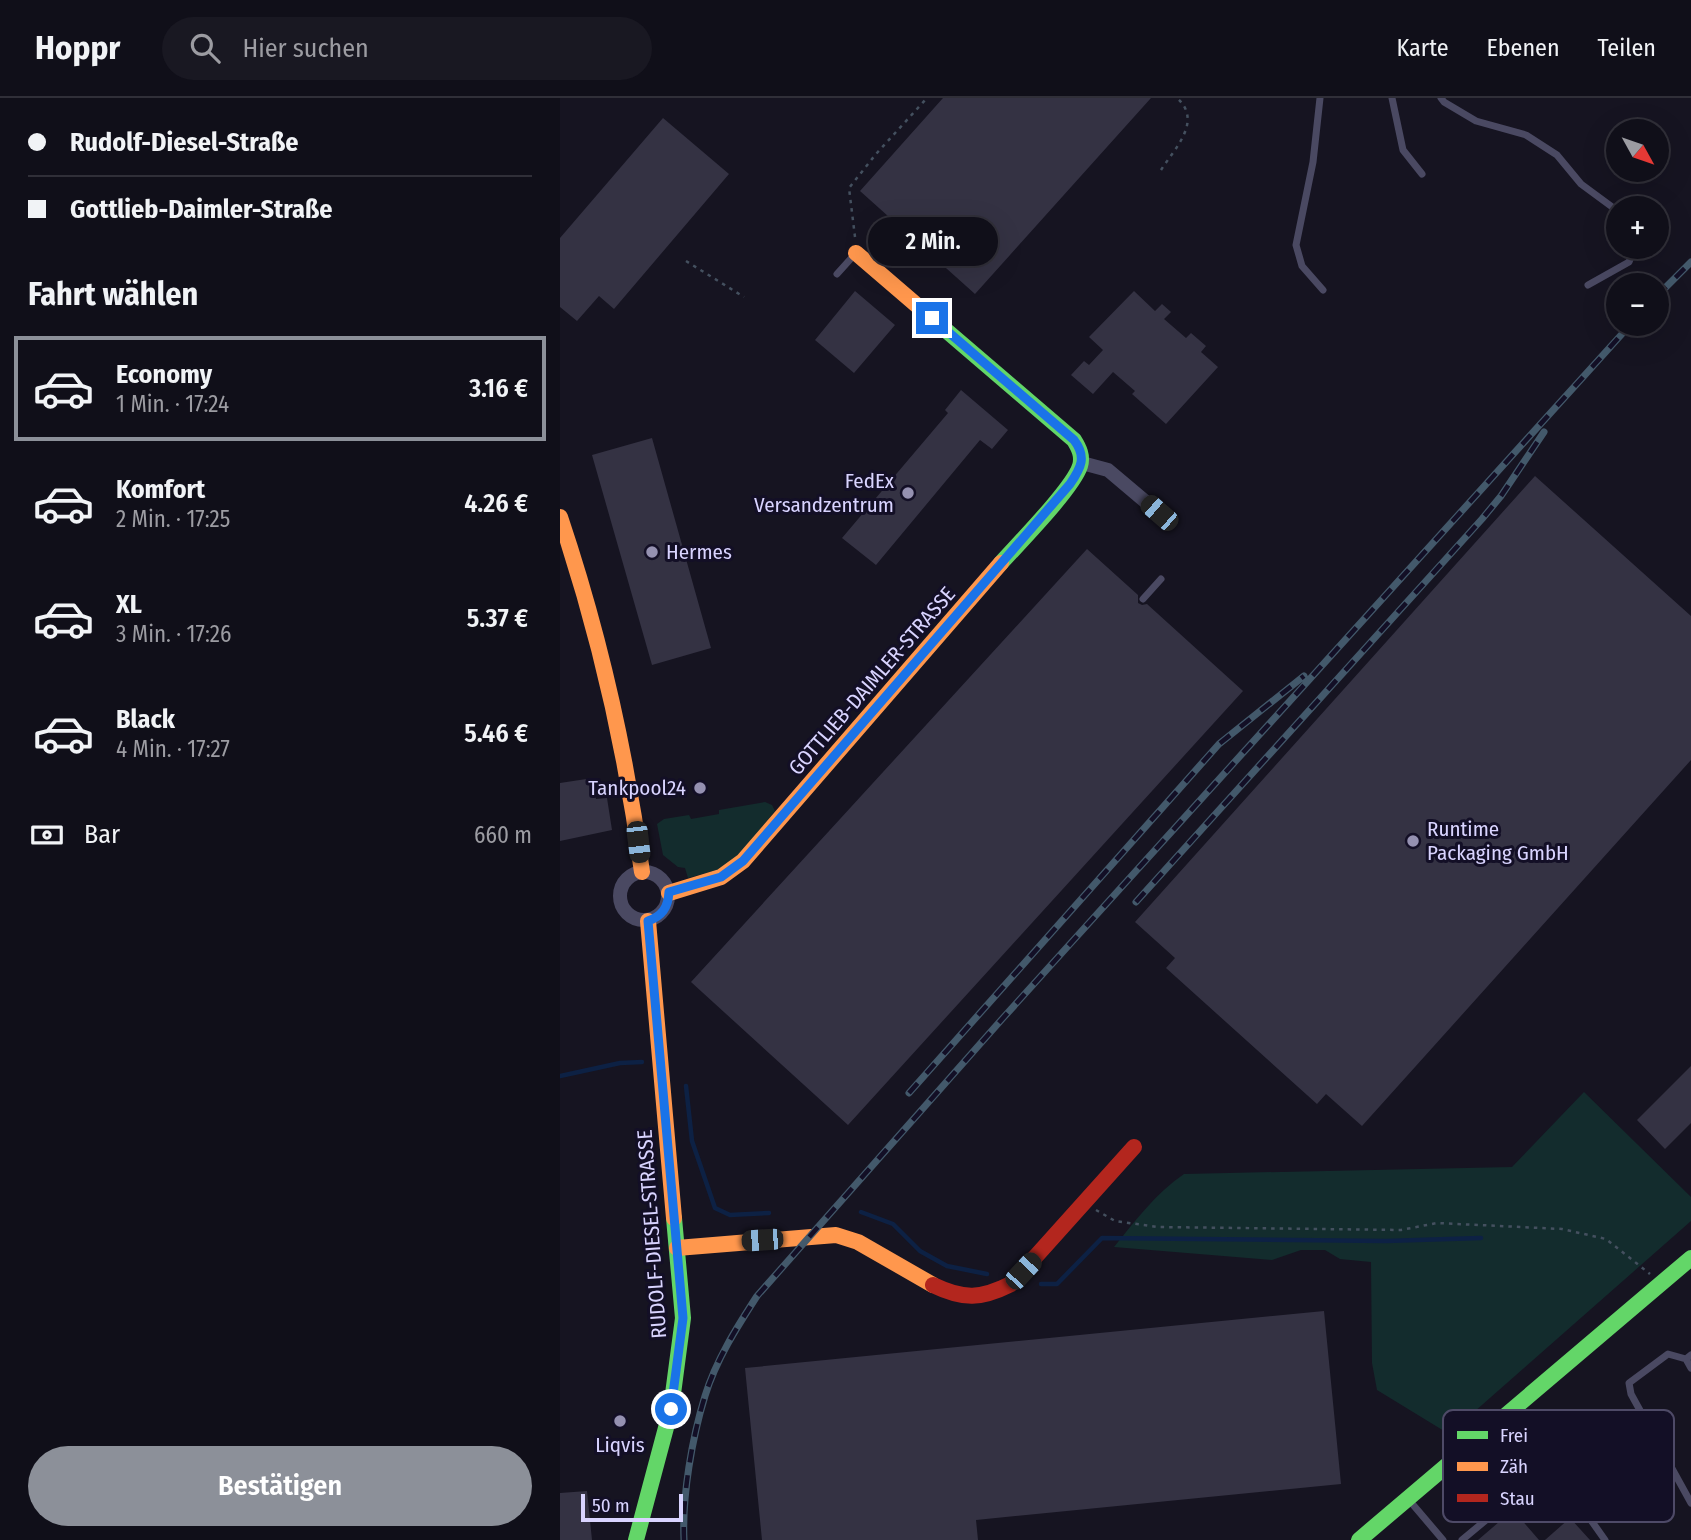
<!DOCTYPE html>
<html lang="de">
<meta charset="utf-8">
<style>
:root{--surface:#100f19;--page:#191822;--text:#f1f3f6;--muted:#9c9ca2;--line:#302f38;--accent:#8c9099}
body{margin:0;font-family:"Fira Sans Condensed",sans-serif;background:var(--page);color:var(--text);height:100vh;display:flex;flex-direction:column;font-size:26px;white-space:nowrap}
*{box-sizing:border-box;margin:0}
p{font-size:23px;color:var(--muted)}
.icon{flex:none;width:38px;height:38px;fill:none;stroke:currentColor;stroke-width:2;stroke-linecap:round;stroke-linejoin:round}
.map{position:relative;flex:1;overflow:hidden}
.details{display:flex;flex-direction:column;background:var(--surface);width:560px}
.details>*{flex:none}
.guide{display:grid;align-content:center;height:154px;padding:0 28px;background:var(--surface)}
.needle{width:46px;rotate:130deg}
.tools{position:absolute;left:1046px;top:21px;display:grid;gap:14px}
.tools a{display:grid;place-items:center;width:63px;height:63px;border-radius:50%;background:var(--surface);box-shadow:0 7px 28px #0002,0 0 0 2px var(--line);font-size:35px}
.scale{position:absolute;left:21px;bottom:18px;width:102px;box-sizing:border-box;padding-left:7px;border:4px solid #d9d4ff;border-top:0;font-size:19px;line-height:24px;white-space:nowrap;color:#d9d4ff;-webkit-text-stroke:5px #130f26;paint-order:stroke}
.end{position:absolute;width:32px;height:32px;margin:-16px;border:9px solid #1a73e8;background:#fff;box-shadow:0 0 0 4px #fff}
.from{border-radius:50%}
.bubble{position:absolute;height:49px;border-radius:24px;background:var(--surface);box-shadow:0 7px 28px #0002,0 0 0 2px var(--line);font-size:23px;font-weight:600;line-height:49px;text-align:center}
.car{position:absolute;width:21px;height:42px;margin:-21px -10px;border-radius:9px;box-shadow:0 0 5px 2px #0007;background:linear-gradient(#222 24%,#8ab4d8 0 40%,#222 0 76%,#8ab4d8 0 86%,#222 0)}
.guide b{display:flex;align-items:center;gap:24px;height:66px;font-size:26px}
.guide b+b{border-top:2px solid var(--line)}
.guide i{width:18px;height:18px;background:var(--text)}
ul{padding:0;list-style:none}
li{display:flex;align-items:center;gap:21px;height:105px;margin:0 14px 10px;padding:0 14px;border:4px solid transparent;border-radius:0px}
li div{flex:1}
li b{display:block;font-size:26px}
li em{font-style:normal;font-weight:600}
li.active{border-color:var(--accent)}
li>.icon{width:63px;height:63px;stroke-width:1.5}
h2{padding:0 28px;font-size:32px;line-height:84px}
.pay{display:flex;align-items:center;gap:18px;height:77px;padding:0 28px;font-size:26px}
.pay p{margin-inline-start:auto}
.button{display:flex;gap:14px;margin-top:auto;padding:14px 28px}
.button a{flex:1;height:80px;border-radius:42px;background:var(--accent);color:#fff;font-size:28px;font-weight:600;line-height:80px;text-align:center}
header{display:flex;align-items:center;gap:42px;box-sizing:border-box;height:98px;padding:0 35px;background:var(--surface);border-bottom:2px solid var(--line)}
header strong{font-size:33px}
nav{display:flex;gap:38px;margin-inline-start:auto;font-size:24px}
.search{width:490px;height:63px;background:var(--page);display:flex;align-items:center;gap:18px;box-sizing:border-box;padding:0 24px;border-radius:38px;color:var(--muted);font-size:26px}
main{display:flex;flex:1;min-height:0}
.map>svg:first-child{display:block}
</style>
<header>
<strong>Hoppr</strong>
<div class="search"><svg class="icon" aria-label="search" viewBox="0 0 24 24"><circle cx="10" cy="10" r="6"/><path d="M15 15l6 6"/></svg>Hier suchen</div>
<nav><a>Karte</a><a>Ebenen</a><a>Teilen</a></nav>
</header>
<main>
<section class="details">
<div class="guide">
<b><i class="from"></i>Rudolf-Diesel-Straße</b>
<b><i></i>Gottlieb-Daimler-Straße</b>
</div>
<h2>Fahrt wählen</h2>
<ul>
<li class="active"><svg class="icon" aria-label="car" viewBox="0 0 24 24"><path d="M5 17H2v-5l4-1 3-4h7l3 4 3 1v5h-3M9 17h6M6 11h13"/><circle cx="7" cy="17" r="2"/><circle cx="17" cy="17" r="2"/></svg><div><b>Economy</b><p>1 Min. · 17:24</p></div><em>3.16 €</em></li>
<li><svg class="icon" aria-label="car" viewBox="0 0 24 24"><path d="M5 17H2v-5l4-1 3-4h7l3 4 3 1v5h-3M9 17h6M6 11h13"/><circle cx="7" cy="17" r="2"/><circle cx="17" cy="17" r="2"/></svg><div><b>Komfort</b><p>2 Min. · 17:25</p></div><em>4.26 €</em></li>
<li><svg class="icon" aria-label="car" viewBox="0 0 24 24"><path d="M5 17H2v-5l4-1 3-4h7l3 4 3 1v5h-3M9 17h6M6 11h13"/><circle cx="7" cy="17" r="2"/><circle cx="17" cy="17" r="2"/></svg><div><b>XL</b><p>3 Min. · 17:26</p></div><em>5.37 €</em></li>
<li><svg class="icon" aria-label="car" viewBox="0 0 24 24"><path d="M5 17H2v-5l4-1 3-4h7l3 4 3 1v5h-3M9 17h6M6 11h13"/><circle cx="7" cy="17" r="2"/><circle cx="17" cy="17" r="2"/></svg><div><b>Black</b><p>4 Min. · 17:27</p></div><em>5.46 €</em></li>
</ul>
<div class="pay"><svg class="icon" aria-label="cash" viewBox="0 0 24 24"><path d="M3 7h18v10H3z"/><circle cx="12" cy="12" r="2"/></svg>Bar<p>660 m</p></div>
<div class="button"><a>Bestätigen</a></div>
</section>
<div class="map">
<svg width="1131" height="1442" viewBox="0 0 1131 1442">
<rect width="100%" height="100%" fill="#161421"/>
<!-- green -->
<path fill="#132c2d" d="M205 704 212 707 215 713 177 760 161 771 128 780 125 770 118 769 103 757 97 726 104 721 129 717 131 721 159 716V712Z
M1024 994 1131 1099V1123L889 1336 817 1292 812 1265 811 1164 780 1161 765 1152H741L712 1162 554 1149C575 1123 596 1095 624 1076L952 1069Z"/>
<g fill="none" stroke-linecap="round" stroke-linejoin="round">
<!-- stream -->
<path stroke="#0d2144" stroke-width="4.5" d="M0 978 60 965 82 964
M126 988 132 1043 155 1110 170 1117 209 1115
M301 1114 333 1126 360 1153 387 1168 427 1176
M481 1186H497L542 1140 826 1143 921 1140"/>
</g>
<!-- building -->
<path fill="#343243" d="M383 0H591L415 196 300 93Z
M103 20 169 76 54 211 39 198 17 223 0 209V140Z
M295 193 335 227 294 275 255 242Z
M574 193 595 213 602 206 611 214 604 221 626 240 631 235 646 248 641 254 658 269 606 326 572 296 575 293 553 274 533 296 511 277 524 263 529 267 543 252 529 239Z
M401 292 448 332 432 351 420 342 316 467 282 440 388 315 385 312Z
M92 340 151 550 92 567 32 357Z
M975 378 1131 518V662L802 1028 766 996 757 1006 606 870 615 860 575 824Z
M527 451 578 497V505L582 507 587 506 683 593 288 1027 131 884Z
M33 680 36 701 47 700 52 732 0 743V685Z
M1131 968V1025L1105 1051 1077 1022Z
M764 1213 781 1386 416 1422 418 1442H202L185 1270Z
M27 1393 32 1442H0V1395Z
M953 1412 979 1442H918Z
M1010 1420 1030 1442H985Z"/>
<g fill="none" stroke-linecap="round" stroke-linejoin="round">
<!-- path -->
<path stroke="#44505f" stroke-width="2.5" stroke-dasharray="3.5 5" stroke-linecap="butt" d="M601 72C615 50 643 23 617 0
M295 139 289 90 316 56 367 0
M126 163 184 199
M536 1112 555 1123 598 1129 841 1132 877 1125 1002 1131 1046 1141 1090 1176"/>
<!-- lane -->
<path stroke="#4a4962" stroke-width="7" d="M760 0 753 64 736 147 742 168 763 192
M832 0 843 52 862 76
M881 0 884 4 916 23 966 37 997 57 1021 86 1059 114
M277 176 296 155
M1028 187 1069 164 1075 149
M583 501 601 481
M1131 1257 1126 1261 1131 1270
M1126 1261 1108 1256 1069 1285 1071 1296 1131 1405
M947 1316 992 1367 1045 1442
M849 1402 883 1442
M902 1442 992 1367"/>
<!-- street -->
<path stroke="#4a4962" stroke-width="14" d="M522 365 548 372 599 415
M60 798a24 24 0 1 1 48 0a24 24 0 1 1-48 0Z"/>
<!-- fast -->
<path stroke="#63d668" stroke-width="16" d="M374 222 514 342C519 350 523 358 520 368 513 390 459 445 441 465
M76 1442 111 1311 123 1220 114 1120
M799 1442 1131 1160"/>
<!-- slow -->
<path stroke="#ff974d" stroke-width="16" d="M296 155 374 222
M0 419C39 535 66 653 82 774
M109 795 161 779 183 763 441 465
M88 823 114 1120
M117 1150 276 1137 298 1144 373 1187"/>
<!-- jam -->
<path stroke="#b3261e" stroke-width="16" d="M373 1187C404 1202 421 1201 451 1186L574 1049"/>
<defs>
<path id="rail" d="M1097 198 1131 164
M576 804 922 421 941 398 984 334
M349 995 659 646 744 578
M124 1442C122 1398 132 1340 145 1298 156 1262 177 1229 197 1198L443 920 1071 226"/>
</defs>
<!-- rail casing -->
<use href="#rail" stroke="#43596b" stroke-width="7"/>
<!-- rail -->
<use href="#rail" stroke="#130f26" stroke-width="4.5" stroke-dasharray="13" stroke-linecap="butt"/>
</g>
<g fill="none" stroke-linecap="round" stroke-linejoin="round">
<!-- route -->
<path stroke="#1a73e8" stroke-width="9" d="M111 1311 123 1220 88 823C102 818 108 810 109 794L161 779 183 763 510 386C521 370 527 359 514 342L372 220"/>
</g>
<!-- markers -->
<g fill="#9591b1" stroke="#130f26" stroke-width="2.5">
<circle cx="348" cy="395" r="7"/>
<circle cx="92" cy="454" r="7"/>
<circle cx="140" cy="690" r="7"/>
<circle cx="853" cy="743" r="7"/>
<circle cx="60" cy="1323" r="7"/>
</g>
<g text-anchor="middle" stroke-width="6" stroke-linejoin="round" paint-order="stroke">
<!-- poi labels -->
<g font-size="21" fill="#d9d4ff" stroke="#130f26" text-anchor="end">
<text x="334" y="390">FedEx<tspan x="334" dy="24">Versandzentrum</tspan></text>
<text x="106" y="461" text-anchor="start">Hermes</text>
<text x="126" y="697">Tankpool24</text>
<text x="867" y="738" text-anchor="start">Runtime<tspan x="867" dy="24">Packaging GmbH</tspan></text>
<text x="60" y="1354" text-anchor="middle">Liqvis</text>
</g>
<!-- street labels -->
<g font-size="21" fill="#d9d4ff" stroke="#130f26">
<text transform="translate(312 583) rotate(-49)" y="7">GOTTLIEB-DAIMLER-STRASSE</text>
<text transform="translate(92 1136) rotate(-94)" y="7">RUDOLF-DIESEL-STRASSE</text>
</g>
</g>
<!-- legend -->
<rect x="883" y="1312" width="231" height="112" rx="10" fill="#130f26" stroke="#4e4a67" stroke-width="2"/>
<rect x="897" y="1333" width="31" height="8" fill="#63d668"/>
<rect x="897" y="1364" width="31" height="9" fill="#ff974d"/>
<rect x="897" y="1396" width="31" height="8" fill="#b3261e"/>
<g font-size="19" fill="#d9d4ff">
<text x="940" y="1344">Frei</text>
<text x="940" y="1375">Zäh</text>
<text x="940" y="1407">Stau</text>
</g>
</svg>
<div class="tools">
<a><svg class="needle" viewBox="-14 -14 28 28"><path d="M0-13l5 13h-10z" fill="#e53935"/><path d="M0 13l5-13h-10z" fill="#9c9ca2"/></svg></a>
<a>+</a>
<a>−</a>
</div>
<div class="scale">50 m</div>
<i class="end from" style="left:111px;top:1311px"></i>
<i class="end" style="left:372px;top:220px"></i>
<div class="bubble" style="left:308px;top:119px;width:130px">2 Min.</div>
<i class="car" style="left:599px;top:415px;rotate:311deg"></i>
<i class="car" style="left:78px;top:744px;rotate:173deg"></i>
<i class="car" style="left:202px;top:1142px;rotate:266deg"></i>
<i class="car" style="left:463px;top:1173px;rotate:43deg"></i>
</div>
</main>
